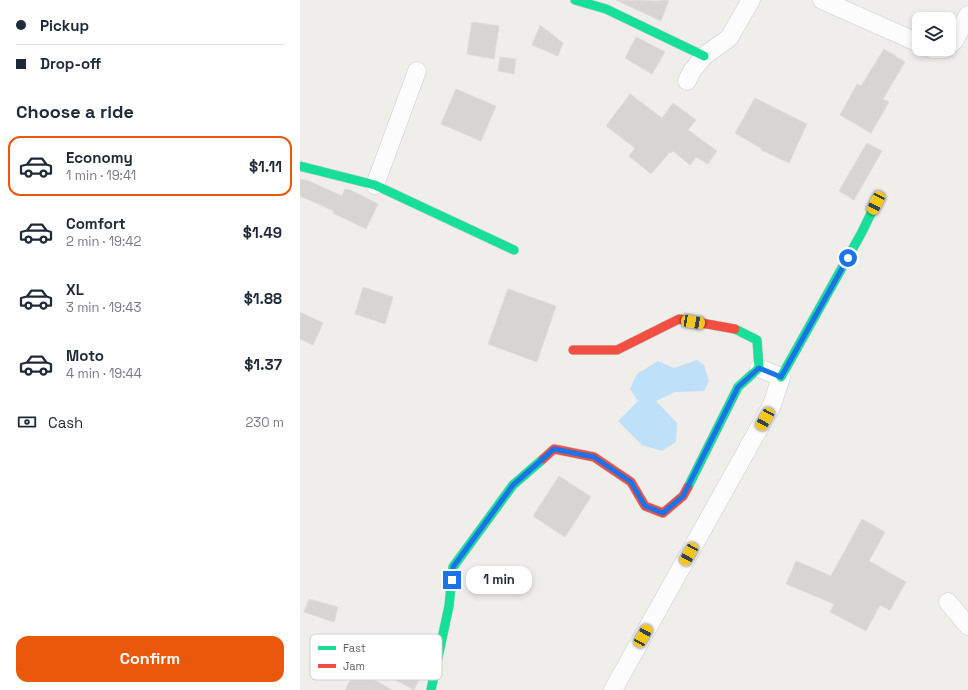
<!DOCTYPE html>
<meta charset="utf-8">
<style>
:root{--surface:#fff;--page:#f2f2f3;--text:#1f2937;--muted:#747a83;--line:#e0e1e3;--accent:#ea580c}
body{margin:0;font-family:"Space Grotesk",sans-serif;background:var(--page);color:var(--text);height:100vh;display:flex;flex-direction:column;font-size:15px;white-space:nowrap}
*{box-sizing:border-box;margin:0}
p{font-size:13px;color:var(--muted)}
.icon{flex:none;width:22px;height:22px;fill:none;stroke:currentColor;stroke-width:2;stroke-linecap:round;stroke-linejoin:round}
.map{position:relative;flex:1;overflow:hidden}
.panel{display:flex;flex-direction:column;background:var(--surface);width:300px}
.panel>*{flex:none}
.banner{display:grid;align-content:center;height:88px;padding:0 16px;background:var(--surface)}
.controls{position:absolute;left:612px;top:12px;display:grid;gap:8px}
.controls a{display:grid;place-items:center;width:44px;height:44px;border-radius:8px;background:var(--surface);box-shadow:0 2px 6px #0003;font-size:20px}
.end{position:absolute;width:18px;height:18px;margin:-9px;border:5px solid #1a73e8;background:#fff;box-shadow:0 0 0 2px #fff}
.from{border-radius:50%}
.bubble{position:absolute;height:28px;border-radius:12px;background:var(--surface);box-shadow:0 2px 6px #0003;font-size:13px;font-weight:800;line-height:28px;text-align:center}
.car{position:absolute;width:12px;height:24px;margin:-12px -6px;border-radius:5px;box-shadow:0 0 3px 1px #0007;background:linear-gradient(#f5c518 24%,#345 0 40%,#f5c518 0 76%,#345 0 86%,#f5c518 0)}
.banner b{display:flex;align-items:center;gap:14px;height:38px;font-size:15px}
.banner b+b{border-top:1px solid var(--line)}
.banner i{width:10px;height:10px;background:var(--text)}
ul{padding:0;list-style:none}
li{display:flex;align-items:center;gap:12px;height:60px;margin:0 8px 6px;padding:0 8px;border:2px solid transparent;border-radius:12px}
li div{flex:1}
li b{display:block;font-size:15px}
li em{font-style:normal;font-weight:800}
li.current{border-color:var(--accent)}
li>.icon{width:36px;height:36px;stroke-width:1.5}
h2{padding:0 16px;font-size:18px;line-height:48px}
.pay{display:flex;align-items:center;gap:10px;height:44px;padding:0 16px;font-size:15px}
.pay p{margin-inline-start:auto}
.button{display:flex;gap:8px;margin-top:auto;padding:8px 16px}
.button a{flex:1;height:46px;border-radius:12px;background:var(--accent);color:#fff;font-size:16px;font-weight:800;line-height:46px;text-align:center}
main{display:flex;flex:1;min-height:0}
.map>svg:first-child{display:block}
</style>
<main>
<section class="panel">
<div class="banner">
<b><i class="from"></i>Pickup</b>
<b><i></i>Drop-off</b>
</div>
<h2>Choose a ride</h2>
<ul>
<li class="current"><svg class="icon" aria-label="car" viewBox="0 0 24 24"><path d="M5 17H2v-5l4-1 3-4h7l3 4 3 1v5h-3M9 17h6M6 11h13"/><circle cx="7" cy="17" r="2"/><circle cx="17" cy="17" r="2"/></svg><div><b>Economy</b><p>1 min · 19:41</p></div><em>$1.11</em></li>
<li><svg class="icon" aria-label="car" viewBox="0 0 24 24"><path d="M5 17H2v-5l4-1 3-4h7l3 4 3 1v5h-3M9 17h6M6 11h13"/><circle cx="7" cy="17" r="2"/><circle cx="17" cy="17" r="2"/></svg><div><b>Comfort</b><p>2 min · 19:42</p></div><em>$1.49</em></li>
<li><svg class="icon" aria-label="car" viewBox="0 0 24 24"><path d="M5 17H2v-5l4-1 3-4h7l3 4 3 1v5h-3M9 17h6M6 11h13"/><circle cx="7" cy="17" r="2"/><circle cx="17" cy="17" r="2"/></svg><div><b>XL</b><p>3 min · 19:43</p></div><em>$1.88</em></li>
<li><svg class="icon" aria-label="car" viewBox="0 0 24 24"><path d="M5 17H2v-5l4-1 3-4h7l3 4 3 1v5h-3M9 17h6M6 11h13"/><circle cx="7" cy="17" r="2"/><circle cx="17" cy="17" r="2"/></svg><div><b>Moto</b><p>4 min · 19:44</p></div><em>$1.37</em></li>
</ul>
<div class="pay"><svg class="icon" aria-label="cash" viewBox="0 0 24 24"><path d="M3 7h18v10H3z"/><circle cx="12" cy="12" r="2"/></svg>Cash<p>230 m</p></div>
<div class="button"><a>Confirm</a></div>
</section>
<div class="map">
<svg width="668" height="690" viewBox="0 0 668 690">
<rect width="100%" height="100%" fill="#efeeea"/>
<!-- water -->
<path fill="#bfe0f9" d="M397 360 404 365 409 381 404 391 375 392 356 401 377 423 376 442 362 451 342 445 318 421 338 401 330 389 337 374 358 361 374 368Z"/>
<!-- building -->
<path fill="#d6d5d3" stroke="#deddd9" d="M316 0 357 1 369 0 361 21Z
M172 22 199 26 194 59 167 54Z
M240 25 263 43 258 56 232 45Z
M336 37 365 52 352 74 325 58Z
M584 49 605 62 583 99 589 102 571 133 540 115 557 84 561 86Z
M200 57 216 59 214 74 198 71Z
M156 89 196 106 181 141 141 124Z
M330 94 362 118 373 103 396 120 388 130 417 151 408 164 396 157 390 165 373 151 371 153 370 152 351 174 329 156 335 148 306 126Z
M455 98 507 124 489 163 461 150 462 149 435 133Z
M567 143 582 151 554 200 539 191Z
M0 179 9 181 42 196 45 189 50 190 78 204 66 229 33 213 34 211 0 196Z
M63 287 93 297 85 324 55 314Z
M208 289 256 306 237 362 188 344Z
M0 312 23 323 13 345 0 339Z
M259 476 291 497 265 537 233 516Z
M562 519 585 532 569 561 606 582 590 610 580 605 566 631 530 612 534 604 486 584 496 561 531 576Z
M9 599 38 607 34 622 4 612Z
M95 662 120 677 114 690 88 676Z
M56 669 92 690H45Z"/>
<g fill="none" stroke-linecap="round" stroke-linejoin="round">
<defs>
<path id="street" d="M522 0 619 43
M649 45 654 41 668 15
M631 49H645
M387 81 392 71 404 56 429 38 451 0
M75 185 117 71
M648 602 668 626
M313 690 472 405 481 377 459 368"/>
<path id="fast" d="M275 0 306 9 404 56
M0 166 75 185 214 250
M481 377 562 232 576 203
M388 487 438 387 459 368 457 340 435 329
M131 690 149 606 153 567 213 485 243 459"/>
<path id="jam" d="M273 350H317L379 319 435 329
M243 459 254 449 294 457 331 482 345 506 363 513 383 496 388 487"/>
</defs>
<!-- street casing -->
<use href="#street" stroke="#cbcccc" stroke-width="19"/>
<!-- fast casing -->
<use href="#fast" stroke="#cacacb" stroke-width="10"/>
<!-- jam casing -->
<use href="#jam" stroke="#cacacb" stroke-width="10"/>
<!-- street -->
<use href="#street" stroke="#fdfcfc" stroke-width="18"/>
<!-- fast -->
<use href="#fast" stroke="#16e098" stroke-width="9"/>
<!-- jam -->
<use href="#jam" stroke="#f24e42" stroke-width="9"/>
</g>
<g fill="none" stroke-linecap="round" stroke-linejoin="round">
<!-- route -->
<path stroke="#1a73e8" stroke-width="5" d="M152 580 153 567 213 485 254 449 294 457 331 482 345 506 363 513 383 496 438 387 459 368 481 377 548 258"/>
</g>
<!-- legend -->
<rect x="10" y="634" width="132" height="46" rx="6" fill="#fff" stroke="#cfd0d2" stroke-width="1"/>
<rect x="18" y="646" width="18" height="4" fill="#16e098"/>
<rect x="18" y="664" width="18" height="4" fill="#f24e42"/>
<g font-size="11" fill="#5f6368">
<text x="43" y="652">Fast</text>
<text x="43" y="670">Jam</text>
</g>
</svg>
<div class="controls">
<a><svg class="icon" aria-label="layers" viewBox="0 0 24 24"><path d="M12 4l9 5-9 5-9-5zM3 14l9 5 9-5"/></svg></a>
</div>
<i class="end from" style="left:548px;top:258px"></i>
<i class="end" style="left:152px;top:580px"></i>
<div class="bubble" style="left:166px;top:566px;width:66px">1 min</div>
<i class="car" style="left:576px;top:203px;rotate:206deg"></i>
<i class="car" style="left:393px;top:322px;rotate:100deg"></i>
<i class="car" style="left:465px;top:419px;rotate:209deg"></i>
<i class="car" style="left:389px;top:554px;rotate:209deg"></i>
<i class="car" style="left:343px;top:636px;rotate:29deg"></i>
</div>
</main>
